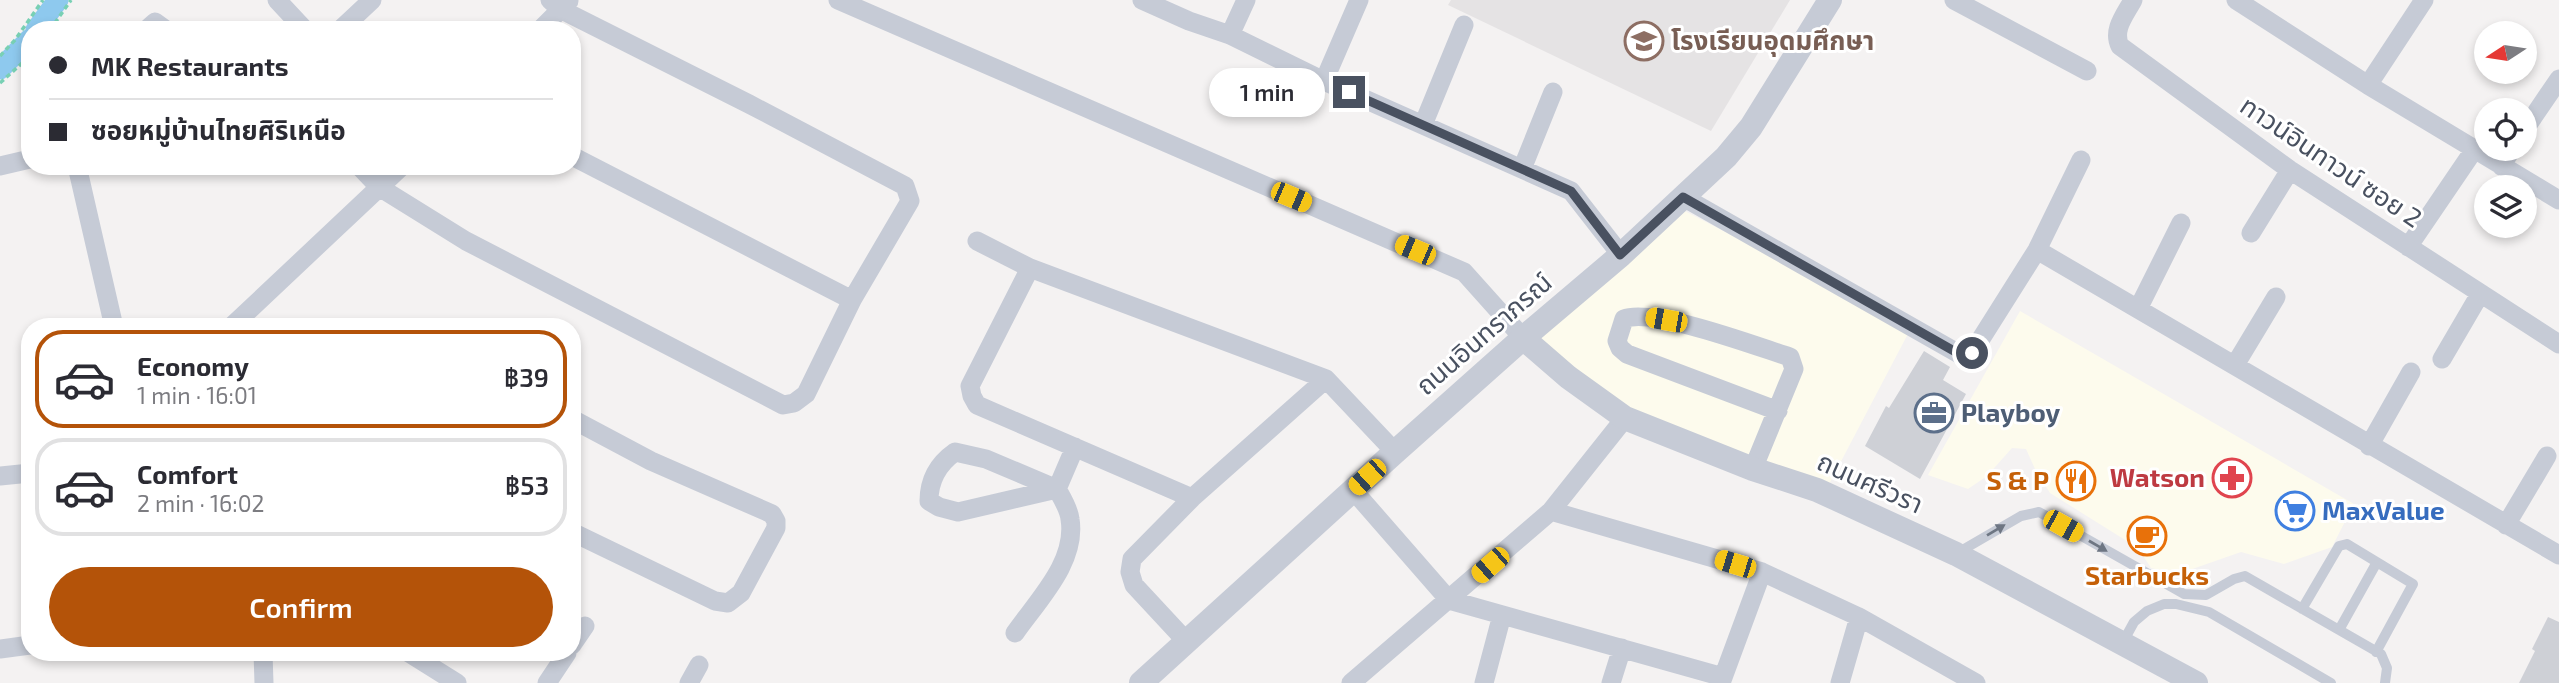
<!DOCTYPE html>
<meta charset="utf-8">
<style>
:root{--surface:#fff;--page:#f7f7f7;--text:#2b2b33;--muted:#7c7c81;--line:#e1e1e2;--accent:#b45309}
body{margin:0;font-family:"Exo 2","Noto Sans Thai",sans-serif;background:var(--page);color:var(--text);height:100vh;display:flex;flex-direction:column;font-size:26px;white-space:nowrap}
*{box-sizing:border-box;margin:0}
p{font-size:23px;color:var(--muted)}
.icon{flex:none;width:38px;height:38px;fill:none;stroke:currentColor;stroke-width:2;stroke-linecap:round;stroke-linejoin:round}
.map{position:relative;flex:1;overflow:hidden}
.panel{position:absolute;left:21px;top:318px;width:560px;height:343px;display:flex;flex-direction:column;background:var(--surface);border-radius:28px;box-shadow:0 4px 10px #0003}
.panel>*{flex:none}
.guide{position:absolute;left:21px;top:21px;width:560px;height:154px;border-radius:28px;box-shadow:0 4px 10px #0003;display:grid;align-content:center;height:154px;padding:0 28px;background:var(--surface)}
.needle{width:46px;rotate:258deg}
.buttons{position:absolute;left:2474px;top:21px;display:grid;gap:14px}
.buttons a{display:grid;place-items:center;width:63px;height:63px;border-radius:50%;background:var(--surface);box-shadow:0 4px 10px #0003;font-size:35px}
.end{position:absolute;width:32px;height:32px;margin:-16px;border:9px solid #495160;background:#fff;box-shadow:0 0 0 4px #fff}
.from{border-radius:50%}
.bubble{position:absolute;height:49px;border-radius:24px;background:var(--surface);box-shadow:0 4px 10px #0003;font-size:23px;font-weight:600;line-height:49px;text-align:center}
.car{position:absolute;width:21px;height:42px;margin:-21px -10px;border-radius:9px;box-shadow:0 0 5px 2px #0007;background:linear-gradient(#f5c518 24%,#345 0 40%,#f5c518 0 76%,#345 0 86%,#f5c518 0)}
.guide b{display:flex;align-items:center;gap:24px;height:66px;font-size:26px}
.guide b+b{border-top:2px solid var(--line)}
.guide i{width:18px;height:18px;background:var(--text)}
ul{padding:12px 0 0;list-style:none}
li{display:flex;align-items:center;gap:21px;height:98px;margin:0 14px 10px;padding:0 14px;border:4px solid var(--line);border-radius:28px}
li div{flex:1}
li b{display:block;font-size:26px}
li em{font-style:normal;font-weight:600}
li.active{border-color:var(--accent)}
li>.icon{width:63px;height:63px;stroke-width:1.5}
.button{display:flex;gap:14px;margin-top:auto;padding:14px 28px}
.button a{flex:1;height:80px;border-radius:42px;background:var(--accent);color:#fff;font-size:28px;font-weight:600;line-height:80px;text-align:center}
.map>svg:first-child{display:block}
</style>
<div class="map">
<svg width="2559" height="683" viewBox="0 0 2559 683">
<rect width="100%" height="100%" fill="#f4f2f2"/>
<!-- commercial -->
<path fill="#fdfbed" d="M1675 206 1911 328 1826 490 1603 414 1520 338Z
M2020 311 2354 504 2332 547 2284 564 2241 552 2178 574 2151 568 2138 548 2050 493 2035 469 2026 449 2012 448 1987 476 1968 489 1928 475Z"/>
<!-- education -->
<path fill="#e5e3e4" d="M1451 0H1790L1711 131 1448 5Z"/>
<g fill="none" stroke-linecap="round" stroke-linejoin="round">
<!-- canal -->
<path stroke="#8ec9ee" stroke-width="21" d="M36 30 58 0
M0 69 30 39"/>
</g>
<!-- building -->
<path fill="#ced0d6" d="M1924 351 1950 367 1943 380 1966 394 1920 479 1865 446 1886 406 1889 408Z
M2548 617 2559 622V683H2519L2535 651 2532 649Z"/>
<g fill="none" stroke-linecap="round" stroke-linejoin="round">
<!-- path -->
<path stroke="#78d0b4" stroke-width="3.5" stroke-dasharray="5 3.5" stroke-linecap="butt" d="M50 30 71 0
M0 56 15 40 43 0
M0 83 30 56"/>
<!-- service -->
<path stroke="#c6cbd6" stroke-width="10" d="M1959 552 2021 516 2039 512 2184 594 2206 595 2234 579 2245 576 2381 654 2387 668 2385 683
M2302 609 2339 546 2347 544 2413 584 2376 652
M2339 630 2377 562
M2123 642 2134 622 2147 611 2164 604H2176L2209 612 2331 683"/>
<!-- minor -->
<path stroke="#c6cbd6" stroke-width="19" d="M277 0 305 30
M838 0 1464 272 1523 338
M1142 0 1189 21 1230 35 1324 81 1571 191 1621 255
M1954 0 2087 71
M2133 0C2125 15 2112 30 2120 46L2290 170 2559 344
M2236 0 2368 85 2559 200
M146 30 155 22 166 30
M340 30 372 0
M540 30 569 1
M1230 35 1246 0
M1324 81 1359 0
M2368 85 2424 0
M1423 125 1464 25
M2525 129 2559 79
M572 156 852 300
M0 166 30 159
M77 166 114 327
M359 166 379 187 466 241 783 405 794 403 806 394 852 300 910 201 905 186 749 104 560 9 550 0
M2501 166 2512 149
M1522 169 1553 92
M1683 197 1961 355 1972 353 2037 250 2081 160
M2251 233 2290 170
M977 241 1030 268
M2408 247 2474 150
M2037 250 2559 555
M2138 309 2181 223
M231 327 402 166
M2442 359 2480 294
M2235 365 2276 297
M572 419 651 461 772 514 776 521V528L741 593 728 603 715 601 572 532
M2369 446 2411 372
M955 452 986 459 1057 489 958 512 939 507 929 501C929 480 938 464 955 452Z
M1753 469 1794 369 1790 357C1758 347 1652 307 1624 319L1617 341 1620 348 1627 354 1778 411
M0 476 30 473
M1353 490 1449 600 1723 677
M1192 498 977 405 972 396 970 386 1030 268 1326 379 1395 452
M1551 511 1762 572 1859 617 1976 683
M2506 525 2547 456
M1015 633C1038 600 1077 562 1070 519 1069 509 1062 498 1057 489L1075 447
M1186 641 1134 585 1130 572 1132 559 1192 498 1326 379
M572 645 585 626
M0 649 30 645
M263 653 264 683
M409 653 457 683
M547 683 567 653
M689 683 699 665
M1351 683 1551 511 1625 418
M1484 683 1502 615
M1611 683 1622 648
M1721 683 1762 572
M1840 683 1859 617"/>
<!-- tertiary -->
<path stroke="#c6cbd6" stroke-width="24" d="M1523 338 1568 377 1625 418 1753 469 1817 490 1956 554 2196 683
M1141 683 1395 452 1523 338 1621 255 1726 157 1751 127 1830 0"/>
</g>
<!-- one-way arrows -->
<defs><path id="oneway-solid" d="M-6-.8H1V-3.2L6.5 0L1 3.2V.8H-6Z" transform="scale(1.75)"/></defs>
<g fill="#6e7683">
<use href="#oneway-solid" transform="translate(1996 530) rotate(-31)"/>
<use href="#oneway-solid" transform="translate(2098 546) rotate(30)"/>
</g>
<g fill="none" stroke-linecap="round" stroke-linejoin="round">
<!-- route -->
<path stroke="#495160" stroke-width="9" d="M1349 92 1571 191 1620 255 1683 197 1961 355 1972 353"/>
</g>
<!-- icons -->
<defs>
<symbol id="school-ring" viewBox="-11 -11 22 22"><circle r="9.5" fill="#fff" stroke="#8d6e63" stroke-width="1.5"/><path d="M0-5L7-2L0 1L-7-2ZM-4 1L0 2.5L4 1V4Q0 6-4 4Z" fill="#8d6e63"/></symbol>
<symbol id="office-ring" viewBox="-11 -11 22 22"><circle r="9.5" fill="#fff" stroke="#5c6f8a" stroke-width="1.5"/><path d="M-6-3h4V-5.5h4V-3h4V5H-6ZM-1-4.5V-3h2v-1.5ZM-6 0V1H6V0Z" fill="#5c6f8a"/></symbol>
<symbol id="pharmacy-ring" viewBox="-11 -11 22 22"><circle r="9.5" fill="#fff" stroke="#e0444e" stroke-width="1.5"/><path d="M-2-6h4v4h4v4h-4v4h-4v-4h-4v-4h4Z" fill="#e0444e"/></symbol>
<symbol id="restaurant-ring" viewBox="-11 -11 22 22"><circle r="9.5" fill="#fff" stroke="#e8710a" stroke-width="1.5"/><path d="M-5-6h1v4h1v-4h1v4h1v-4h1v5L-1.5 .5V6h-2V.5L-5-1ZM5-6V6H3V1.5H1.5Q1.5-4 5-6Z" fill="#e8710a"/></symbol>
<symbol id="supermarket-ring" viewBox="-11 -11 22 22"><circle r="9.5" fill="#fff" stroke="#3f7fe0" stroke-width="1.5"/><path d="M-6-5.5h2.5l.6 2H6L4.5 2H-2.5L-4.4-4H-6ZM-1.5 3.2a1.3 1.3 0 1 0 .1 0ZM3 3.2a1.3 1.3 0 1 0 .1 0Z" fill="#3f7fe0"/></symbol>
<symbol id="cafe-ring" viewBox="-11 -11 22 22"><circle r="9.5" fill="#fff" stroke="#e8710a" stroke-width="1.5"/><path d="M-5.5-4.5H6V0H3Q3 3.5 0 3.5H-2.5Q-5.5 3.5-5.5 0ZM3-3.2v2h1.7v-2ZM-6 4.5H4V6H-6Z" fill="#e8710a"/></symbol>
</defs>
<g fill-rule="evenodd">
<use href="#school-ring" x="1622" y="19" width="44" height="44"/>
<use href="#office-ring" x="1912" y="391" width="44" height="44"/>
<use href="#pharmacy-ring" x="2210" y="456" width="44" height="44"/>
<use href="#restaurant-ring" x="2054" y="459" width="44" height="44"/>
<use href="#supermarket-ring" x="2273" y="489" width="44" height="44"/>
<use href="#cafe-ring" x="2125" y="514" width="44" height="44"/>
</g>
<g text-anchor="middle" stroke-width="6" stroke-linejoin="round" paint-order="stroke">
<!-- education labels -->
<g font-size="26" font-weight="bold" fill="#785e54" stroke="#fff" text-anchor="start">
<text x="1671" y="50">โรงเรียนอุดมศึกษา</text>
</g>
<!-- street labels -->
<g font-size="26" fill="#495160" stroke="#fff">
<text transform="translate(2331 162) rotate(34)" y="9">ทาวน์อินทาวน์ ซอย 2</text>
<text transform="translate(1484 334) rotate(-41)" y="9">ถนนอินทราภรณ์</text>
<text transform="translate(1870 483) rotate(24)" y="9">ถนนศรีวรา</text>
</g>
<!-- service labels -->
<g font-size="26" font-weight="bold" fill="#4e5e75" stroke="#fff" text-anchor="start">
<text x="1961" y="422">Playboy</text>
</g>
<!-- health labels -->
<g font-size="26" font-weight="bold" fill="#be3a42" stroke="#fff" text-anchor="end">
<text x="2205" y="487">Watson</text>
</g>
<!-- food labels -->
<g font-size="26" font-weight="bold" fill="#c56008" stroke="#fff" text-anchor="end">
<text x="2049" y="490">S &amp; P</text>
<text x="2147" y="585" text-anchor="middle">Starbucks</text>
</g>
<!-- shop labels -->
<g font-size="26" font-weight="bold" fill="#366cbe" stroke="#fff" text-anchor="start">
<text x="2322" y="520">MaxValue</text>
</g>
</g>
</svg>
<div class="buttons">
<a><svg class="needle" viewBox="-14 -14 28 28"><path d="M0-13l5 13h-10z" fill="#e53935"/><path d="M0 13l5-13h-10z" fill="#7c7c81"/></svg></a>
<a><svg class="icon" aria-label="locate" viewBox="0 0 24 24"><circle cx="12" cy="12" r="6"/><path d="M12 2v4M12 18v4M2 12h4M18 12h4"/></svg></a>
<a><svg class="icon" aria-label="layers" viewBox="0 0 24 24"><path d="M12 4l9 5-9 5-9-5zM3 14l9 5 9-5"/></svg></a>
</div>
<i class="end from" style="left:1972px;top:353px"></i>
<i class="end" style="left:1349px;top:92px"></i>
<div class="bubble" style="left:1209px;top:68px;width:116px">1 min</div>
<i class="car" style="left:1291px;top:197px;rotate:113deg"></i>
<i class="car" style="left:1415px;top:250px;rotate:293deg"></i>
<i class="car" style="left:1666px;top:320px;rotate:280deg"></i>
<i class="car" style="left:1367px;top:477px;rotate:228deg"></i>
<i class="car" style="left:2063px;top:526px;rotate:119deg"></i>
<i class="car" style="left:1735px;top:564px;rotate:287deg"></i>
<i class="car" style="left:1490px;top:565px;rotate:229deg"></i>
<div class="guide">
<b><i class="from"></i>MK Restaurants</b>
<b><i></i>ซอยหมู่บ้านไทยศิริเหนือ</b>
</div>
<section class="panel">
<ul>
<li class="active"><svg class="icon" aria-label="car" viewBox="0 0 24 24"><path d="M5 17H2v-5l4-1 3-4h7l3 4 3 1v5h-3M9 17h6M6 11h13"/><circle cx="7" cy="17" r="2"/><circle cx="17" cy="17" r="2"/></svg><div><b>Economy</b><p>1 min · 16:01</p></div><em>฿39</em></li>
<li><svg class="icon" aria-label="car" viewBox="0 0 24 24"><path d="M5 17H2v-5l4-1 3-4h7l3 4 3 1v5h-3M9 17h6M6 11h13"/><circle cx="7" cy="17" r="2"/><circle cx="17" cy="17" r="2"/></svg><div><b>Comfort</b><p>2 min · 16:02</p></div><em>฿53</em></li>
</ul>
<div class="button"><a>Confirm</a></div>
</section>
</div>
